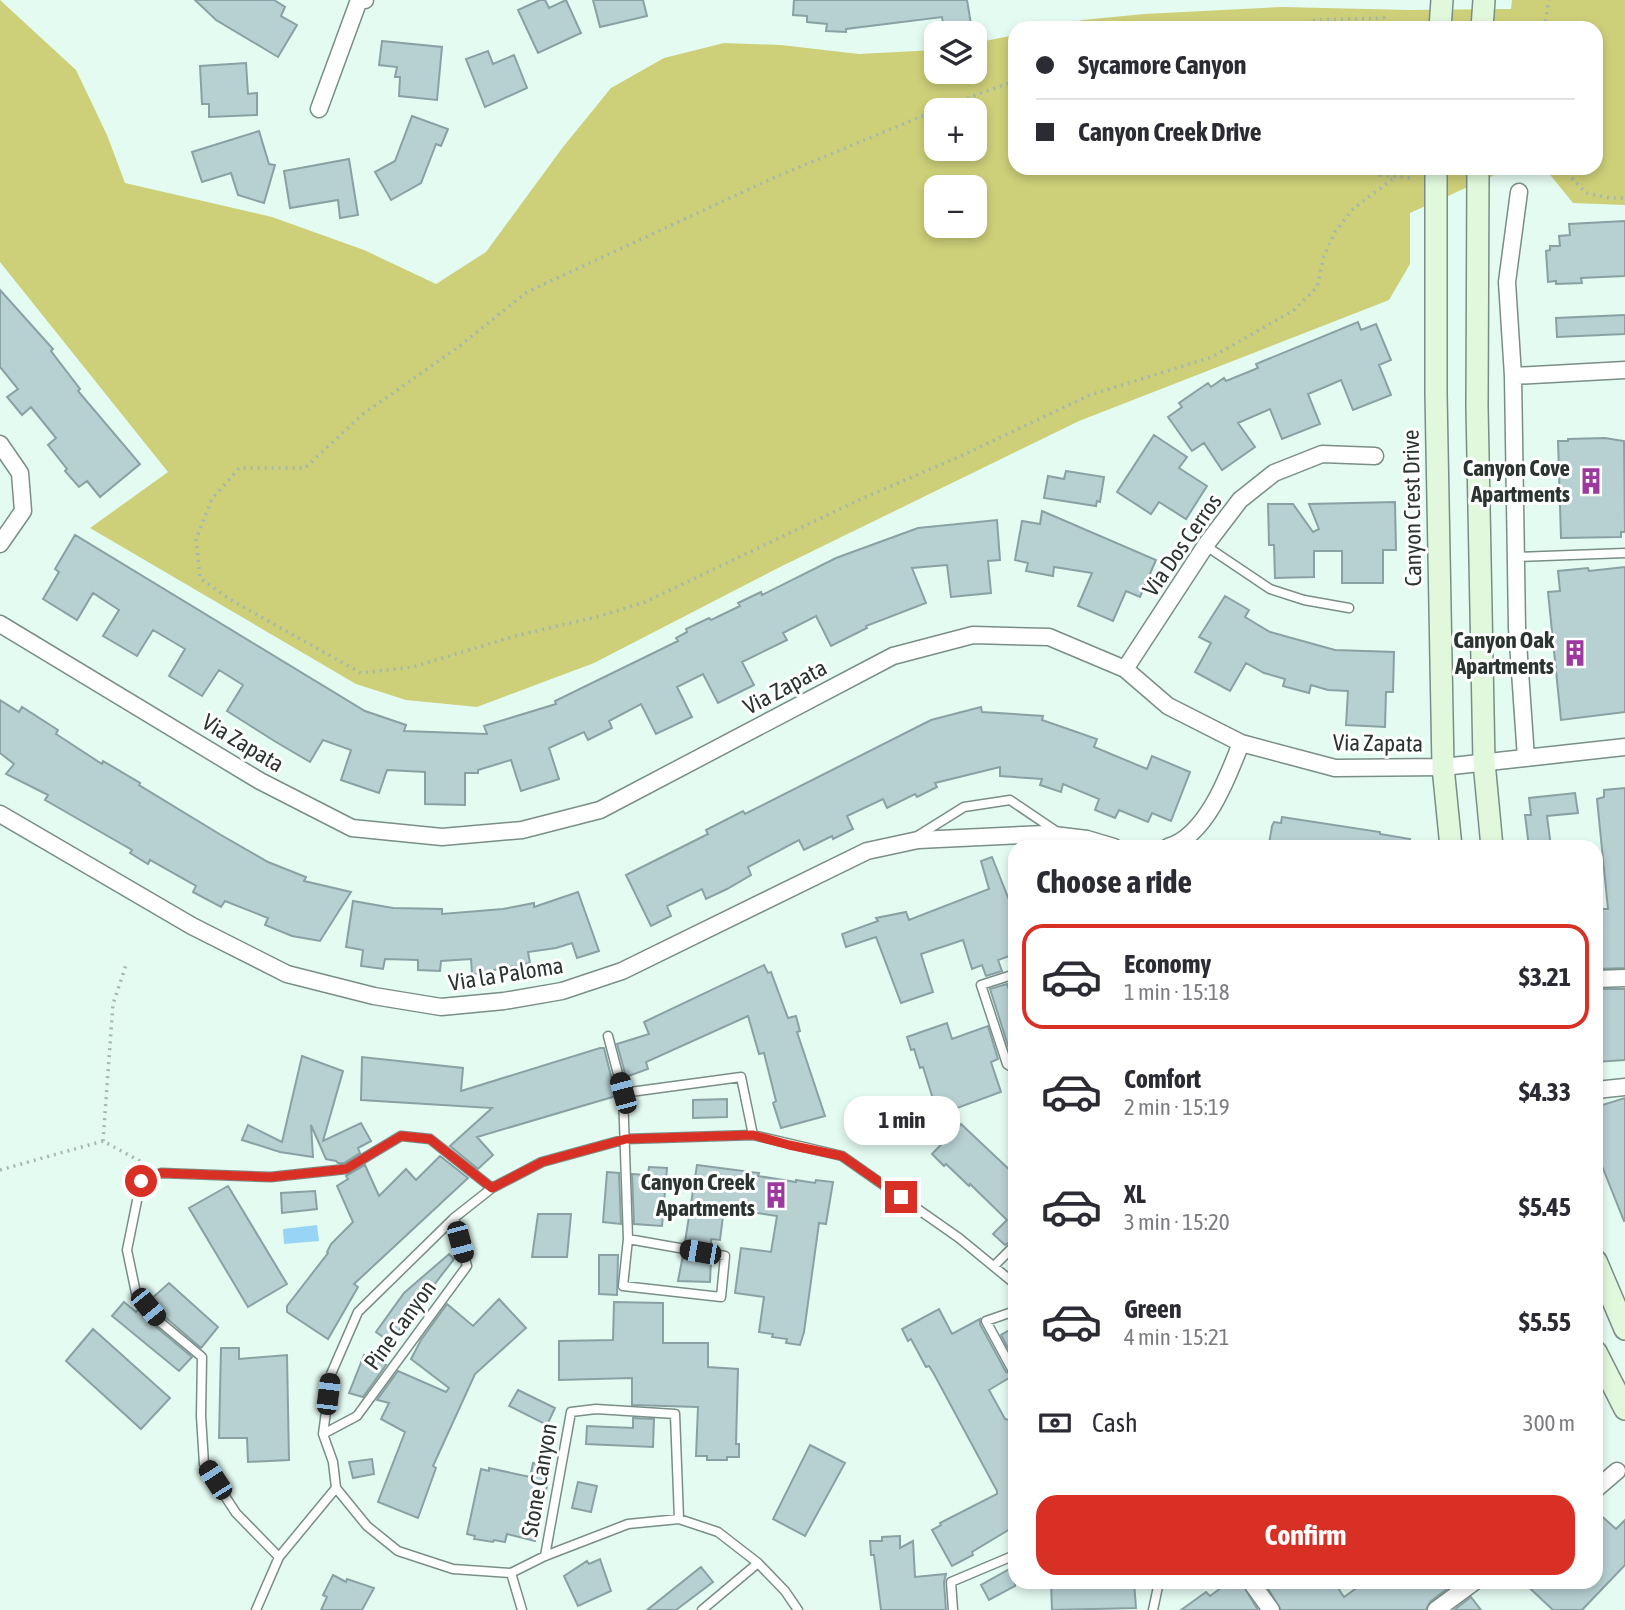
<!DOCTYPE html>
<meta charset="utf-8">
<style>
:root{--surface:#fff;--page:#f7f7f7;--text:#2b2b33;--muted:#7c7c81;--line:#e1e1e2;--accent:#d93025}
body{margin:0;font-family:"Asap Condensed",sans-serif;background:var(--page);color:var(--text);height:100vh;display:flex;flex-direction:column;font-size:26px;white-space:nowrap}
*{box-sizing:border-box;margin:0}
p{font-size:23px;color:var(--muted)}
.icon{flex:none;width:38px;height:38px;fill:none;stroke:currentColor;stroke-width:2;stroke-linecap:round;stroke-linejoin:round}
.map{position:relative;flex:1;overflow:hidden}
.sheet{position:absolute;left:1008px;top:840px;width:595px;height:749px;display:flex;flex-direction:column;background:var(--surface);border-radius:21px;box-shadow:0 4px 10px #0003}
.sheet>*{flex:none}
.top-card{position:absolute;left:1008px;top:21px;width:595px;height:154px;border-radius:21px;box-shadow:0 4px 10px #0003;display:grid;align-content:center;height:154px;padding:0 28px;background:var(--surface)}
.tools{position:absolute;left:924px;top:21px;display:grid;gap:14px}
.tools a{display:grid;place-items:center;width:63px;height:63px;border-radius:14px;background:var(--surface);box-shadow:0 4px 10px #0003;font-size:35px}
.end{position:absolute;width:32px;height:32px;margin:-16px;border:9px solid #d93025;background:#fff;box-shadow:0 0 0 4px #fff}
.from{border-radius:50%}
.bubble{position:absolute;height:49px;border-radius:21px;background:var(--surface);box-shadow:0 4px 10px #0003;font-size:23px;font-weight:700;line-height:49px;text-align:center}
.car{position:absolute;width:21px;height:42px;margin:-21px -10px;border-radius:9px;box-shadow:0 0 5px 2px #0007;background:linear-gradient(#222 24%,#8ab4d8 0 40%,#222 0 76%,#8ab4d8 0 86%,#222 0)}
.top-card b{display:flex;align-items:center;gap:24px;height:66px;font-size:26px}
.top-card b+b{border-top:2px solid var(--line)}
.top-card i{width:18px;height:18px;background:var(--text)}
ul{padding:0;list-style:none}
li{display:flex;align-items:center;gap:21px;height:105px;margin:0 14px 10px;padding:0 14px;border:4px solid transparent;border-radius:21px}
li div{flex:1}
li b{display:block;font-size:26px}
li em{font-style:normal;font-weight:700}
li.on{border-color:var(--accent)}
li>.icon{width:63px;height:63px;stroke-width:1.5}
h2{padding:0 28px;font-size:32px;line-height:84px}
.pay{display:flex;align-items:center;gap:18px;height:77px;padding:0 28px;font-size:26px}
.pay p{margin-inline-start:auto}
.action{display:flex;gap:14px;margin-top:auto;padding:14px 28px}
.action a{flex:1;height:80px;border-radius:21px;background:var(--accent);color:#fff;font-size:28px;font-weight:700;line-height:80px;text-align:center}
.map>svg:first-child{display:block}
</style>
<div class="map">
<svg width="1625" height="1610" viewBox="0 0 1625 1610">
<rect width="100%" height="100%" fill="#e4fbf2"/>
<!-- green -->
<path fill="#cdcf79" fill-rule="evenodd" d="M0 0 76 70 107 135 125 183 272 217 364 250 436 284 486 252 563 147 611 88 664 58 724 43 781 45 859 54 936 50V72H975V43L1015 35V168H1510L1410 213V264L1389 300 1079 421 782 566 594 663 477 707 406 700 356 684 90 528 168 472 0 262ZM936 110H975V149H936ZM936 187H975V226H936Z
M1512 0H1625V205L1573 203 1547 171 1515 168H1596V28H1047L1083 20 1144 14 1282 7 1410 10 1511 9Z"/>
<!-- water -->
<path fill="#98d4f5" d="M317 1225 319 1241 284 1244 283 1229Z"/>
<!-- building -->
<path fill="#b7d0d2" stroke="#89a1a3" stroke-width="2" d="M195 0H274L285 7 281 16 297 25 278 57 216 20Z
M540 0H545L549 8 566 0 581 33 538 53 518 10Z
M593 0H643L647 16 600 27Z
M794 0H967L971 24 944 30 942 17 846 29V32L826 31 827 24 807 22V16L793 15Z
M382 41 442 47 437 100 399 96 400 77H395L397 67 379 65Z
M488 51 493 64 514 55 527 88 485 107 466 59Z
M246 63 248 94 257 93V115L209 117V104H202L200 66Z
M412 116 448 129 441 146 436 144 421 183 391 200 375 172 395 161Z
M259 131 269 164 275 165 264 203 238 195 231 173 202 182 192 152Z
M349 159 358 215 340 218 338 200 290 208 284 171Z
M1625 221V276L1581 278 1582 283 1556 284V281L1548 282 1546 251 1550 250V246H1560L1559 236 1570 235 1569 224Z
M0 290 53 349 51 351 80 389 78 391 140 464 100 497 87 481 79 487 65 471 67 469 48 445 56 438 31 407 22 415 7 397 18 389 0 367Z
M1625 315V334L1557 337 1556 318Z
M1358 322 1361 330 1376 324 1391 360 1379 365 1391 395 1353 410 1341 380 1325 387 1308 394 1320 424 1282 439 1270 409 1238 423 1255 447 1222 470 1204 443 1192 451 1168 417 1182 407 1179 403 1208 383 1211 387 1224 378 1226 381 1258 368 1256 364Z
M1154 435 1187 457 1179 468 1207 486 1186 519 1159 502 1151 514 1117 492Z
M1605 438 1624 441 1625 532H1621V537L1561 538 1558 441H1568V439Z
M1066 471 1104 477 1100 502 1097 501 1096 506 1044 498 1048 476 1064 479Z
M1395 502 1396 550H1383V583H1342V551H1314V577L1275 578 1274 545H1269L1268 504H1293L1313 532 1319 529 1309 504Z
M1042 511 1156 560 1140 597 1126 591 1113 621 1078 606 1092 573 1054 567 1053 576 1026 571 1028 563 1015 560 1022 521 1040 524Z
M997 520 1000 560 988 561 991 593 951 597 947 565 912 568 926 603 866 626 867 628 831 646 816 616 783 633 787 640 742 662 754 685 718 703 703 674 677 687 692 717 656 734 641 704 609 721 612 728 588 740 584 732 549 748 559 779 521 791 511 760 478 770V773H465V805L425 804V772L387 770 379 793 341 780 351 750 323 740 310 762 276 742 227 711 243 685 219 670 202 696 169 676 185 649 153 630 137 656 103 636 119 610 93 593 77 620 43 599 59 572 55 569 75 535 365 711 406 725 404 731 487 734 484 726 556 704 555 701 678 641 676 638 687 632 686 629 709 618 711 620 740 606 738 603 761 592 762 595 836 558 918 528Z
M1625 567V712L1561 720 1548 592 1560 591 1558 571 1588 568 1589 571Z
M1225 596 1249 610 1245 617 1270 632 1335 650 1394 652 1393 692H1386L1385 727 1346 725 1348 691 1328 690 1311 685 1309 693 1283 686 1285 679 1264 673 1246 663 1230 691 1195 672 1211 643 1199 637Z
M0 700 19 712 22 707 58 730 56 734 102 764 103 761 140 783 139 785 221 835 268 862 306 877 304 881 351 892 320 941 292 936 265 925 268 918 225 901 221 907 193 892 196 886 150 860 148 864 130 853 132 850 45 800 48 795 6 774 14 764 0 753Z
M981 707 982 712 1043 716 1042 720 1097 739 1094 747 1147 769 1152 756 1190 772 1171 821 1152 813 1148 822 1119 810 1115 818 1095 810 1099 799 1063 784 1061 792 1040 785 1042 779 1000 776V767L935 783 937 787 917 797 915 794 887 808 883 799 847 816 853 829 833 839 832 836 804 850 799 840 748 867 751 875 727 889 706 899 702 889 667 906 671 916 651 926 626 875 708 834 706 830 743 811 745 814 931 720Z
M1625 788V968L1596 969V909H1608L1597 799 1604 797V790Z
M1575 793 1578 813 1547 816 1551 847H1529L1525 815H1531L1529 798Z
M1282 817 1380 832V834L1410 839 1409 847H1274L1275 845 1269 844 1272 826 1274 822 1281 823Z
M992 857 1015 915V922L1010 924 1015 938V954L998 960 1002 971 986 976 982 965 972 969 963 940 921 954 933 992 901 1003 876 937 846 947 842 934 878 921 876 918 906 912 909 920 989 889 981 861Z
M578 892 599 951 577 958 572 943 556 948 528 952 530 963 494 970V973L472 974 471 959 441 961 440 971 418 970V960L385 959 383 969 361 966 363 950 346 947 353 901 393 908 442 909V914L503 909 534 903V907Z
M764 965 768 973 771 972 788 1018 796 1016 800 1031 797 1032 825 1116 781 1128 773 1103 776 1101 764 1053 759 1054 748 1016 646 1062 648 1069 626 1077 617 1044 649 1034 644 1022Z
M1007 984 1015 1008V1053L1011 1055 990 989Z
M1596 989H1625V1060L1596 1062Z
M947 1023 952 1039 988 1026 998 1059 991 1062 1001 1092 938 1115 923 1067 920 1068 914 1049 911 1050 907 1037Z
M600 1048H604L616 1096 477 1137 493 1155 478 1169 450 1146 492 1108 361 1100 362 1057 463 1068 461 1091Z
M302 1056 343 1071 323 1141 361 1123 371 1141 358 1148 360 1153 344 1163H338L336 1161 326 1159 311 1125 313 1157 280 1152 242 1140 248 1125 282 1142Z
M1625 1098V1221H1624L1596 1151V1107Z
M727 1099V1117L693 1118V1100Z
M961 1124 1015 1175V1238L1005 1245 993 1234 1007 1220 970 1184 969 1186 946 1164 944 1166 932 1154Z
M440 1156 468 1178 354 1284 358 1287 328 1339 287 1312V1306L328 1253 327 1252 331 1244 353 1222 337 1186 348 1179 346 1176 365 1165 379 1196 406 1169 416 1180Z
M697 1165 759 1173 758 1176 796 1182V1180L815 1183 816 1180 833 1182 826 1224 819 1223 804 1332 800 1345 786 1343 787 1339 772 1337 773 1334 759 1332 764 1297 735 1293 741 1248 771 1252 777 1216 724 1208 720 1240 711 1239V1247L685 1242Z
M649 1167 667 1168 662 1226 634 1224 632 1174 648 1175Z
M607 1172 619 1173 621 1224 603 1222Z
M228 1186 287 1284 248 1307 189 1208Z
M315 1191 317 1209 282 1213 281 1193Z
M538 1214H571L567 1257H532Z
M449 1254 454 1259 390 1342 376 1332 404 1293Z
M599 1255H618L617 1295 599 1294Z
M683 1255 711 1260 710 1282 678 1281Z
M169 1283 218 1327 201 1348 165 1317 150 1300Z
M499 1299 526 1328 475 1374 433 1466 436 1468 418 1518 378 1502 405 1432 381 1419 389 1403 377 1400 398 1371 446 1392 449 1388 411 1359 421 1340 447 1304 473 1326Z
M124 1302 136 1312 140 1308 156 1327 192 1357 179 1371 112 1316Z
M614 1302 663 1303V1343H708V1367L738 1369 736 1444H739V1457H727V1460H707V1456H696L698 1407 632 1405V1378L559 1380V1341L613 1340Z
M939 1309 952 1334 980 1319V1324L1006 1372 1014 1375 989 1390 1005 1419 1009 1420 1015 1416V1526L972 1552 973 1555 952 1566 932 1530 941 1525 940 1523 997 1494V1491L934 1374 929 1366 926 1367 911 1339 908 1341 902 1329Z
M1015 1327V1361L1001 1335Z
M93 1329 170 1398 141 1429 66 1361Z
M221 1348H239V1359L287 1355 289 1460 248 1462 247 1438H219Z
M364 1355 386 1365 363 1397 349 1393Z
M518 1390 555 1408 547 1425 509 1406Z
M633 1418 654 1419 653 1447 586 1444 587 1426 633 1428Z
M810 1445 845 1463 805 1536 773 1519Z
M372 1459 374 1474 353 1478 349 1462Z
M533 1463 551 1468 535 1541 507 1534 505 1542 494 1540 493 1542 474 1539 475 1536 467 1534 481 1469 489 1471V1468L530 1477Z
M578 1482 597 1486 591 1512 572 1508Z
M1596 1511 1616 1529 1625 1520V1565L1582 1610H1553L1523 1582H1596Z
M900 1536V1548L913 1541 915 1577 946 1574 944 1582 946 1610H881L874 1555H871L870 1541H882V1537Z
M600 1559 611 1591 578 1606 564 1576 587 1561 589 1564Z
M1015 1566V1586L989 1600 981 1585Z
M701 1567 713 1582 676 1610H647Z
M333 1575 346 1582 347 1579 374 1588 362 1610H321L327 1597 323 1595Z
M1051 1582H1134L1136 1608 1052 1610Z
M1229 1582H1241L1258 1610H1181L1206 1592 1210 1596Z
M1264 1582H1334L1344 1597 1365 1582H1456L1430 1602 1426 1610H1281Z
M1471 1597 1481 1610H1454Z"/>
<g fill="none" stroke-linecap="round" stroke-linejoin="round">
<defs>
<path id="service" d="M1206 546 1270 589 1304 600 1349 608
M1515 557 1625 553
M916 837 964 807 1010 800 1056 831
M1015 974 981 985 1007 1064 1015 1069
M608 1036 623 1093 628 1239
M623 1093 741 1077 753 1135
M628 1239 725 1256 721 1297 623 1286Z
M994 1266 1015 1245
M1015 1311 986 1321 1012 1369 1015 1367
M323 1434 357 1416 467 1266 454 1218
M545 1556 571 1412 596 1409 675 1414 679 1519
M279 1557 236 1513 204 1464 201 1416 202 1357 160 1322 136 1293 127 1250 141 1181 161 1173 271 1177 346 1169 401 1136 430 1139 492 1188
M511 1573 522 1610
M256 1610 279 1557 336 1488
M702 1610 758 1563
M798 1610 785 1591 758 1563 718 1532 679 1519 628 1524 545 1556 511 1573 453 1569 398 1551 367 1526 336 1488 333 1462 323 1434 331 1374 358 1312 454 1218 492 1188 542 1162 626 1139 753 1135 842 1156 959 1238 1015 1284
M953 1610 951 1582 1015 1555
M1153 1610 1159 1582"/>
<path id="minor" d="M319 109 359 0H365
M1519 192 1507 282 1513 376 1517 628 1526 758
M1513 376 1625 370
M0 444 20 473 23 511 0 544
M0 624 260 781 352 828 442 837 522 830 600 810 893 656 973 635 1049 637 1125 669 1168 706 1241 743 1335 768 1443 767 1625 747
M1125 669 1208 542 1240 500 1274 473 1322 454 1375 456
M0 814 192 926 287 974 374 996 441 1007 504 1001 562 991 622 971 867 851 918 840 1045 834 1087 839 1114 847
M1168 847C1206 836 1228 777 1241 743
M1596 979 1625 978
M1596 1090 1625 1087
M1596 1489 1617 1471
M1251 1582 1271 1610
M1436 1610 1474 1582"/>
<path id="secondary" d="M1440 28 1442 0
M1482 28 1484 0
M1436 168V394L1443 767 1451 847
M1478 168 1477 406 1484 762 1492 847
M1596 1261 1625 1329
M1596 1352 1625 1409"/>
</defs>
<!-- service casing -->
<use href="#service" stroke="#798e86" stroke-width="11"/>
<!-- minor casing -->
<use href="#minor" stroke="#798e86" stroke-width="19"/>
<!-- secondary casing -->
<use href="#secondary" stroke="#798e86" stroke-width="24"/>
<!-- path -->
<path stroke="#a5b8b1" stroke-width="3.5" stroke-dasharray="2 5" stroke-linecap="butt" d="M1286 28 1316 20 1384 18 1388 28
M1544 28 1549 0
M1015 81 951 104 773 178 527 292 457 348 363 414 305 468H239L212 499 196 539 200 578 231 600 361 673 413 667 515 636 600 616 645 602 861 499 963 455 1090 395 1212 357 1294 310 1317 287 1324 256 1335 232 1353 209 1395 177
M1382 168 1380 175 1410 178
M1562 168 1586 193 1610 198H1625
M103 1141 113 1004 127 962
M0 1170 103 1141 147 1165"/>
<!-- service -->
<use href="#service" stroke="#fff" stroke-width="8"/>
<!-- minor -->
<use href="#minor" stroke="#fff" stroke-width="16"/>
<!-- secondary -->
<use href="#secondary" stroke="#e1f8dc" stroke-width="21"/>
</g>
<g fill="none" stroke-linecap="round" stroke-linejoin="round">
<!-- route -->
<path stroke="#d93025" stroke-width="9" d="M141 1181 161 1173 271 1177 346 1169 401 1136 430 1139 492 1188 542 1162 626 1139 753 1135 789 1145 842 1156 901 1197"/>
</g>
<!-- icons -->
<defs>
<symbol id="building-bare" viewBox="-9 -9 18 18"><path d="M-4-6H4V6H1V3H-1V6H-4ZM-2.5-4.3h1.7v1.8h-1.7ZM.8-4.3h1.7v1.8H.8ZM-2.5-1h1.7V.8h-1.7ZM.8-1h1.7V.8H.8Z" fill="#9c389e" stroke="#fff" stroke-width="2.5" paint-order="stroke"/></symbol>
</defs>
<g fill-rule="evenodd">
<use href="#building-bare" x="1572" y="462" width="38" height="38"/>
<use href="#building-bare" x="1556" y="634" width="38" height="38"/>
<use href="#building-bare" x="757" y="1176" width="38" height="38"/>
</g>
<g text-anchor="middle" stroke-width="6" stroke-linejoin="round" paint-order="stroke">
<!-- poi labels -->
<g font-size="23" font-weight="bold" fill="#2b3431" stroke="#fff" text-anchor="end">
<text x="1570" y="476">Canyon Cove<tspan x="1570" dy="26">Apartments</tspan></text>
<text x="1554" y="648">Canyon Oak<tspan x="1554" dy="26">Apartments</tspan></text>
<text x="755" y="1190">Canyon Creek<tspan x="755" dy="26">Apartments</tspan></text>
</g>
<!-- street labels -->
<g font-size="23" fill="#2b3431" stroke="#fff">
<text transform="translate(1412 508) rotate(-91)" y="8">Canyon Crest Drive</text>
<text transform="translate(1182 545) rotate(-55)" y="8">Via Dos Cerros</text>
<text transform="translate(785 687) rotate(-28)" y="8">Via Zapata</text>
<text transform="translate(243 743) rotate(31)" y="8">Via Zapata</text>
<text transform="translate(1378 743) rotate(1)" y="8">Via Zapata</text>
<text transform="translate(506 974) rotate(-9)" y="8">Via la Paloma</text>
<text transform="translate(400 1325) rotate(-54)" y="8">Pine Canyon</text>
<text transform="translate(539 1480) rotate(-80)" y="8">Stone Canyon</text>
</g>
</g>
</svg>
<div class="tools">
<a><svg class="icon" aria-label="layers" viewBox="0 0 24 24"><path d="M12 4l9 5-9 5-9-5zM3 14l9 5 9-5"/></svg></a>
<a>+</a>
<a>−</a>
</div>
<i class="end from" style="left:141px;top:1181px"></i>
<i class="end" style="left:901px;top:1197px"></i>
<div class="bubble" style="left:844px;top:1096px;width:116px">1 min</div>
<i class="car" style="left:623px;top:1093px;rotate:345deg"></i>
<i class="car" style="left:460px;top:1242px;rotate:165deg"></i>
<i class="car" style="left:700px;top:1252px;rotate:280deg"></i>
<i class="car" style="left:148px;top:1307px;rotate:141deg"></i>
<i class="car" style="left:328px;top:1394px;rotate:7deg"></i>
<i class="car" style="left:215px;top:1480px;rotate:327deg"></i>
<div class="top-card">
<b><i class="from"></i>Sycamore Canyon</b>
<b><i></i>Canyon Creek Drive</b>
</div>
<section class="sheet">
<h2>Choose a ride</h2>
<ul>
<li class="on"><svg class="icon" aria-label="car" viewBox="0 0 24 24"><path d="M5 17H2v-5l4-1 3-4h7l3 4 3 1v5h-3M9 17h6M6 11h13"/><circle cx="7" cy="17" r="2"/><circle cx="17" cy="17" r="2"/></svg><div><b>Economy</b><p>1 min · 15:18</p></div><em>$3.21</em></li>
<li><svg class="icon" aria-label="car" viewBox="0 0 24 24"><path d="M5 17H2v-5l4-1 3-4h7l3 4 3 1v5h-3M9 17h6M6 11h13"/><circle cx="7" cy="17" r="2"/><circle cx="17" cy="17" r="2"/></svg><div><b>Comfort</b><p>2 min · 15:19</p></div><em>$4.33</em></li>
<li><svg class="icon" aria-label="car" viewBox="0 0 24 24"><path d="M5 17H2v-5l4-1 3-4h7l3 4 3 1v5h-3M9 17h6M6 11h13"/><circle cx="7" cy="17" r="2"/><circle cx="17" cy="17" r="2"/></svg><div><b>XL</b><p>3 min · 15:20</p></div><em>$5.45</em></li>
<li><svg class="icon" aria-label="car" viewBox="0 0 24 24"><path d="M5 17H2v-5l4-1 3-4h7l3 4 3 1v5h-3M9 17h6M6 11h13"/><circle cx="7" cy="17" r="2"/><circle cx="17" cy="17" r="2"/></svg><div><b>Green</b><p>4 min · 15:21</p></div><em>$5.55</em></li>
</ul>
<div class="pay"><svg class="icon" aria-label="cash" viewBox="0 0 24 24"><path d="M3 7h18v10H3z"/><circle cx="12" cy="12" r="2"/></svg>Cash<p>300 m</p></div>
<div class="action"><a>Confirm</a></div>
</section>
</div>
